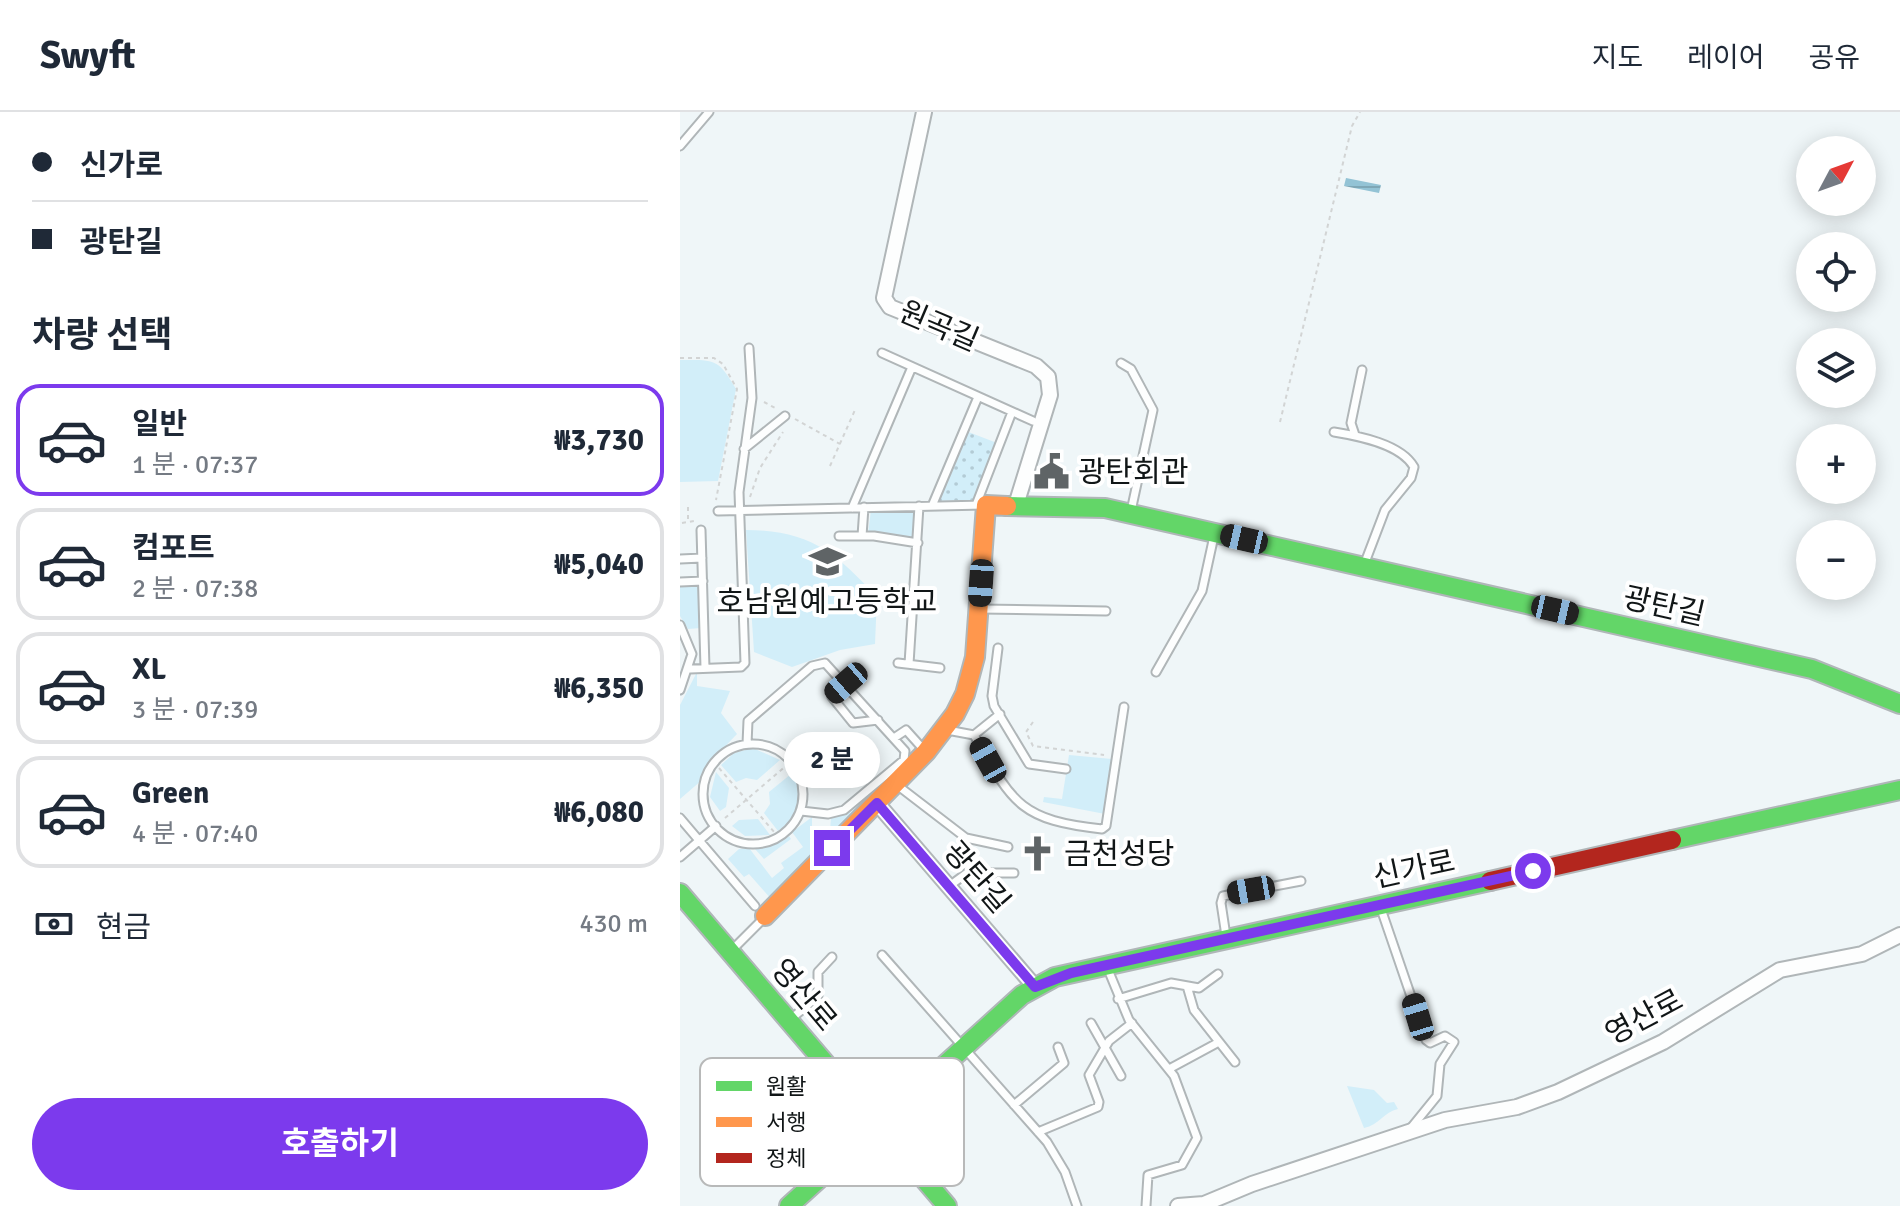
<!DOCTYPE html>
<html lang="ko">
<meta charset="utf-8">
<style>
:root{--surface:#fff;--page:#f6f6f7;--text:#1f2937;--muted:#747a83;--line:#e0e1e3;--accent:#7c3aed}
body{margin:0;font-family:Signika,"Noto Sans KR",sans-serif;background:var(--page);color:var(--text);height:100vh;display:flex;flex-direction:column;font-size:30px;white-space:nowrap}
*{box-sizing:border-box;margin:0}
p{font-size:26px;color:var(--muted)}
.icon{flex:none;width:44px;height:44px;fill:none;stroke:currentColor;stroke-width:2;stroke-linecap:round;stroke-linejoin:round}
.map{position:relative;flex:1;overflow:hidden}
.panel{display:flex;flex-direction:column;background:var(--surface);width:680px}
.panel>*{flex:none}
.banner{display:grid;align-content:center;height:176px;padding:0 32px;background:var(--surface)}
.needle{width:52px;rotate:49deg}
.fabs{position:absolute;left:1116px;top:24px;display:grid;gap:16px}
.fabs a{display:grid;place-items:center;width:80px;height:80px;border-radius:50%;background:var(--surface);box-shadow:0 4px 20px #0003;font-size:40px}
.end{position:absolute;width:36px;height:36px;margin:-18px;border:10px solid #7c3aed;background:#fff;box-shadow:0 0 0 4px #fff}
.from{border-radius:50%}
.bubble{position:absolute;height:56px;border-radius:28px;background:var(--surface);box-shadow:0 4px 20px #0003;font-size:26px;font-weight:700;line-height:56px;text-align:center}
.car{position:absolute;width:24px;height:48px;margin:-24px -12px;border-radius:10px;box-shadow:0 0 6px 2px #0007;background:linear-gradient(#222 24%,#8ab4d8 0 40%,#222 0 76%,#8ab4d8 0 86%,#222 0)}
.banner b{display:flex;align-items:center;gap:28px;height:76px;font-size:30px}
.banner b+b{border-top:2px solid var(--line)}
.banner i{width:20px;height:20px;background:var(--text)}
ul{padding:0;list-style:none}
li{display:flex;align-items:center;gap:24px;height:112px;margin:0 16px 12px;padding:0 16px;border:4px solid var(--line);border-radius:24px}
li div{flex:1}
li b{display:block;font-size:30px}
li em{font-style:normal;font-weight:700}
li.on{border-color:var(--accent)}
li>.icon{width:72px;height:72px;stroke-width:1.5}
h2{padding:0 32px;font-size:36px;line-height:96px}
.pay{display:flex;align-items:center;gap:20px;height:88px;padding:0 32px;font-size:30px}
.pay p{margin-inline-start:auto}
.button{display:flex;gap:16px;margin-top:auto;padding:16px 32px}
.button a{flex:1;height:92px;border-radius:48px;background:var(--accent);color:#fff;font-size:32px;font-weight:700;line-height:92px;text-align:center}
header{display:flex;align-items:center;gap:48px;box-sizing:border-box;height:112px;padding:0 40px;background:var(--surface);border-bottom:2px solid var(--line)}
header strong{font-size:38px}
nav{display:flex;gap:44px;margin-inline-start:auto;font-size:28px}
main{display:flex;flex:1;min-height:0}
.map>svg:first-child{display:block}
</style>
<header>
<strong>Swyft</strong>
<nav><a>지도</a><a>레이어</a><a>공유</a></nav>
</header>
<main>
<section class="panel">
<div class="banner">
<b><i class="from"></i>신가로</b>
<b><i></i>광탄길</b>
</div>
<h2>차량 선택</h2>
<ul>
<li class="on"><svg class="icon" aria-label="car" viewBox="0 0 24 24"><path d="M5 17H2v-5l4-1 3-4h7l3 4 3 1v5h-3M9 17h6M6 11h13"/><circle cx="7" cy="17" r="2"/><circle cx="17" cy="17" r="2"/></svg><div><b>일반</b><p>1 분 · 07:37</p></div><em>₩3,730</em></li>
<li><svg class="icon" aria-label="car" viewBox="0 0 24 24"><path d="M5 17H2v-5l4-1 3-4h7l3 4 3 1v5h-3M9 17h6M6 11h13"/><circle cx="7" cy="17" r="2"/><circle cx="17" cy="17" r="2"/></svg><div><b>컴포트</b><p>2 분 · 07:38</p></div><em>₩5,040</em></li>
<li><svg class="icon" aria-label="car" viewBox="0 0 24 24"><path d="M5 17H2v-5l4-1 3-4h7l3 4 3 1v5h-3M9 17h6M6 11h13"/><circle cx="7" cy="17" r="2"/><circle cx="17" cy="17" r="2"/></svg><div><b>XL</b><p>3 분 · 07:39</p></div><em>₩6,350</em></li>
<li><svg class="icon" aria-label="car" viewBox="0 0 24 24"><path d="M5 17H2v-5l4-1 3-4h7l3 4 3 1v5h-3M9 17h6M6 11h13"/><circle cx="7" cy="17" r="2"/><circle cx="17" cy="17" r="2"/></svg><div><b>Green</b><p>4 분 · 07:40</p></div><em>₩6,080</em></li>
</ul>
<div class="pay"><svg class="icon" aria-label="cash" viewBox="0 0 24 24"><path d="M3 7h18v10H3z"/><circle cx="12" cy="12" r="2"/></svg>현금<p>430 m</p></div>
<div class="button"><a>호출하기</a></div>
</section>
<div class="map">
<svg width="1220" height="1094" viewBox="0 0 1220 1094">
<defs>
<pattern id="park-dots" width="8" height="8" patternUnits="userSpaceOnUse" patternTransform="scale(2)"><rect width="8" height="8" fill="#d2eef9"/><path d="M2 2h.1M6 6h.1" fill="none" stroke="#b3cbd5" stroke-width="1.8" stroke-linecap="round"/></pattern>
<pattern id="water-rules" width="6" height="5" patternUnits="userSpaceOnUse" patternTransform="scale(2)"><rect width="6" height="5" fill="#93c3d5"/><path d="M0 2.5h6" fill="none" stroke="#7ea7b6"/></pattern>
</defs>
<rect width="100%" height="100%" fill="#eff6f8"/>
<!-- grass -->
<path fill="#d2eef9" d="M0 248C35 248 38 246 56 277L38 369 0 370Z
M191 398H236L234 426 188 422Z
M66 418C129 418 155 440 197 485L195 532 160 538 112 555 74 540Z
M19 472 21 516 8 517 0 504V473Z
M17 560V574L50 579 41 601 57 622 33 647 22 668 0 687V593Z
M73 636 100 648 77 668 66 666 56 670 41 653 54 641Z
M389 643 432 647 425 702 363 690 364 685 382 687Z
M36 660 49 676 46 695 40 699 30 685Z
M111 662 116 664C121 688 120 704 98 719L84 701 90 692 89 680Z
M206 668 93 789 69 762 64 765 48 747 59 737 69 736 92 766 104 756 101 751 123 735 112 720 132 705V718L150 719 151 705 169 700Z
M78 707 90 723 65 724 52 714 59 708Z
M109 724 111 727 84 747 75 737 98 731Z
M667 974 694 978 707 991 714 990 718 997C704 1000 699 1013 684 1016Z"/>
<!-- park -->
<path fill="url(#park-dots)" d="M286 319 317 331 295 388 259 389Z"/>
<!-- water -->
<path fill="url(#water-rules)" d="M666 66 701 73 699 81 664 74Z"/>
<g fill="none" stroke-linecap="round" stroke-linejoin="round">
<defs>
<path id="lane" d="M0 34 29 0
M202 241 353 309
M441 251 451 257 473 298 451 399
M654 320C679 324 721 332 734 355L731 366 705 398 684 453
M675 323 671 311 682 258
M64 337 105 304
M296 393 332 300
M252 394 298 285
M172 396 232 255
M38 399 304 393
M21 418 25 556
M159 424H194L238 431
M182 424 184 395
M0 447 22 446
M0 470 23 469
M300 497 426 499
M0 513 12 542 0 578
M318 536 312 584 314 594 349 652 386 657
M218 551 260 556
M229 552 239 394
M10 557 61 555 65 551 59 380 72 286 69 236
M476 560 522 479 534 424
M166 571 152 585 173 611 198 608
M267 618 294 623 320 602
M294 623C333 692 340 708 422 717L426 714 444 595
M214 626 226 618 244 638
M67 632 68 609 132 554 145 551 225 639 224 648 164 698 148 702 121 699
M23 682a50 50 0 1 1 100 0a50 50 0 1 1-100 0Z
M217 673 286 726 328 735
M0 706 75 794
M0 745 36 714
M268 775 287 761H334
M700 794 746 928 750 931 765 924 774 930 760 952 757 984 731 1016
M546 824 541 791 543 784 621 769
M52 838 83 807
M202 843 367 1030 385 1060 397 1094
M427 855 449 908 494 964 517 1026 502 1053 468 1063 466 1094
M507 874 514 898 555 950
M438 887 491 871 519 876 538 862
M111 907 138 884V860L152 845
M411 911 441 964
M489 957 539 930
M334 993 384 951 378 935
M358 1020 418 995 419 990 409 963 429 929 452 911"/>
<path id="street" d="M244 0 204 186 210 195 356 254 368 265 370 283 336 393
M197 691 355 875
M498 1094 524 1092 572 1072 765 1008 837 995 878 980 983 930 1100 858 1182 842 1220 823"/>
<path id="fast" d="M327 394 425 396 1132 557 1220 592
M992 728 1220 678
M0 781 267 1094
M109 1094 342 883 375 865 810 769"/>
<path id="slow" d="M85 804 246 640 275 602 285 582 295 545 306 393 327 394"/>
<path id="jam" d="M810 769 992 728"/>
</defs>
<!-- lane casing -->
<use href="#lane" stroke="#b0b6b8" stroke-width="11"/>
<!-- street casing -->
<use href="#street" stroke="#b0b6b8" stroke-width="18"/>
<!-- fast casing -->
<use href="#fast" stroke="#b0b6b8" stroke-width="22"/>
<!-- slow casing -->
<use href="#slow" stroke="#b0b6b8" stroke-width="22"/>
<!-- jam casing -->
<use href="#jam" stroke="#b0b6b8" stroke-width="22"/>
<!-- path -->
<path stroke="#d2d4d4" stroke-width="2" stroke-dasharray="4 4" stroke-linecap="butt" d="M0 246H34L43 252 57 277 36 388
M84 290 95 296
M115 307 160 332
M600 310 672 14 680 0
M150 354 175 298
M70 385 80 356 103 320
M8 395V409
M2 411 14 409
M353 610 346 620 353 634 424 643
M39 656 95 721
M45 706 107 653"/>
<!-- lane -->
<use href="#lane" stroke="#fdfefe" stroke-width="7"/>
<!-- street -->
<use href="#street" stroke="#fdfefe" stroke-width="14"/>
<!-- fast -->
<use href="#fast" stroke="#63d668" stroke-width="18"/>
<!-- slow -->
<use href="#slow" stroke="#ff974d" stroke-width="18"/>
<!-- jam -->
<use href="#jam" stroke="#b3261e" stroke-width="18"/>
</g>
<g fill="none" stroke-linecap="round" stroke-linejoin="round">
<!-- route -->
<path stroke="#7c3aed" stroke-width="10" d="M152 736 197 691 355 875 391 861 853 759"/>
</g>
<!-- icons -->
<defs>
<symbol id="civic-bare" viewBox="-9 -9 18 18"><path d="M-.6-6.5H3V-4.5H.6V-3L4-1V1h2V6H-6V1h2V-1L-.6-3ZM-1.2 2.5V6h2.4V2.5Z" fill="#5f6466" stroke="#fff" stroke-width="2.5" paint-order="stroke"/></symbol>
<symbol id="school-bare" viewBox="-9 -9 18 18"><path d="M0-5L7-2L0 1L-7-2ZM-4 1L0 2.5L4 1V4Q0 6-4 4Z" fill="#5f6466" stroke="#fff" stroke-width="2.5" paint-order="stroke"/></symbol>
<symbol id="church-bare" viewBox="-9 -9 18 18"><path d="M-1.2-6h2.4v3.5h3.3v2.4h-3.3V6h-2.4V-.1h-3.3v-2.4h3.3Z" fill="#5f6466" stroke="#fff" stroke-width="2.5" paint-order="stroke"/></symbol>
</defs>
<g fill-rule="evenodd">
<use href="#civic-bare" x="346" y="334" width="51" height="51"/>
<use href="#school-bare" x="122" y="424" width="51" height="51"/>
<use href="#church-bare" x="332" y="716" width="51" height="51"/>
</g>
<g text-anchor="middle" stroke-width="8" stroke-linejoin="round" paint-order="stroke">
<!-- street labels -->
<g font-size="30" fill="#111617" stroke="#fff">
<text transform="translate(259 214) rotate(23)" y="10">원곡길</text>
<text transform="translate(984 494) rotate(13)" y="10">광탄길</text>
<text transform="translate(734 757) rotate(-12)" y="10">신가로</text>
<text transform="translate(297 765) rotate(49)" y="10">광탄길</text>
<text transform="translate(124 883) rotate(50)" y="10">영산로</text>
<text transform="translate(964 905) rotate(-28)" y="10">영산로</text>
</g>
<!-- poi labels -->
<g font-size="30" fill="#111617" stroke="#fff" text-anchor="start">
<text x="398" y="370">광탄회관</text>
<text x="147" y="500" text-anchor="middle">호남원예고등학교</text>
<text x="384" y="752">금천성당</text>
</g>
</g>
<!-- legend -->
<rect x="20" y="946" width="264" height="128" rx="12" fill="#fff" stroke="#b8b9b9" stroke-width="2"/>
<rect x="36" y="969" width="36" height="10" fill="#63d668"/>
<rect x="36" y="1005" width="36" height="10" fill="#ff974d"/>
<rect x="36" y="1041" width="36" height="10" fill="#b3261e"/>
<g font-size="22" fill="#111617">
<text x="86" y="982">원활</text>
<text x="86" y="1018">서행</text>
<text x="86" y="1054">정체</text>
</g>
</svg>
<div class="fabs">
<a><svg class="needle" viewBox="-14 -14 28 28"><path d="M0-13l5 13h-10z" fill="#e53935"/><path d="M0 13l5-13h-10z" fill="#747a83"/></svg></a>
<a><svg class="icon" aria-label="locate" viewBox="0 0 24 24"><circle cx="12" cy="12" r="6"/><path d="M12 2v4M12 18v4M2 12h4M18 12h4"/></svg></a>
<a><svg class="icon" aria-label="layers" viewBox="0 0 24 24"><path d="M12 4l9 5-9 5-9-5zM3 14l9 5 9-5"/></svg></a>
<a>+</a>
<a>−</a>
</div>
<i class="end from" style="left:853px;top:759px"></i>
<i class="end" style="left:152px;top:736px"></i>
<div class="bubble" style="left:104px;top:620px;width:96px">2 분</div>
<i class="car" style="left:564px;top:427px;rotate:283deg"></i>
<i class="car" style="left:301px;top:471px;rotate:184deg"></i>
<i class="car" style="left:875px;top:498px;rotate:103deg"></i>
<i class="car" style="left:166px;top:571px;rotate:229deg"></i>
<i class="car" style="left:308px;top:648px;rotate:331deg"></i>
<i class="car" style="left:571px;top:778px;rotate:260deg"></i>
<i class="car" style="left:738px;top:905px;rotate:343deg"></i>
</div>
</main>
